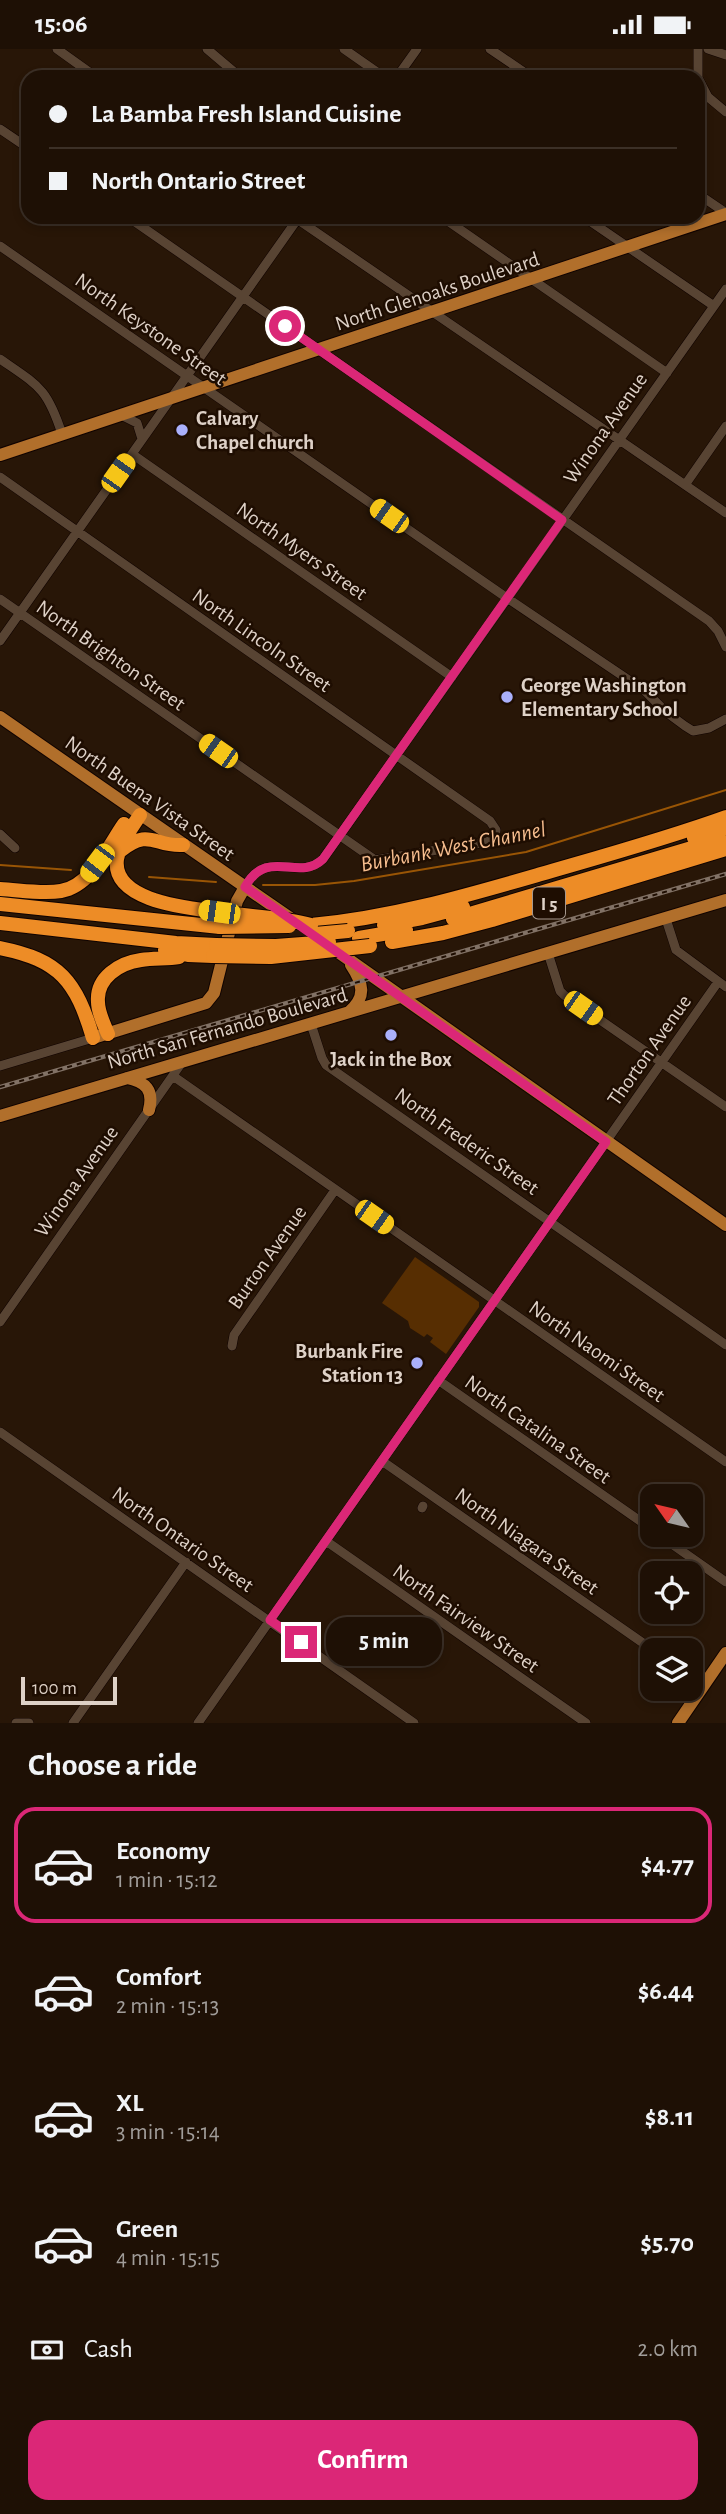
<!DOCTYPE html>
<meta charset="utf-8">
<style>
:root{--surface:#1e1005;--page:#26190f;--text:#f1f3f6;--muted:#a19d9a;--line:#3c3027;--accent:#db2777}
body{margin:0;font-family:"Alegreya Sans",sans-serif;background:var(--page);color:var(--text);height:100vh;display:flex;flex-direction:column;font-size:26px;white-space:nowrap}
*{box-sizing:border-box;margin:0}
p{font-size:23px;color:var(--muted)}
.icon{flex:none;width:38px;height:38px;fill:none;stroke:currentColor;stroke-width:2;stroke-linecap:round;stroke-linejoin:round}
.map{position:relative;height:1674px;overflow:hidden}
.panel{display:flex;flex-direction:column;background:var(--surface);flex:1}
.panel>*{flex:none}
.hud{position:absolute;left:21px;top:21px;width:684px;height:154px;border-radius:21px;box-shadow:0 4px 10px #0003,0 0 0 2px var(--line);display:grid;align-content:center;height:154px;padding:0 28px;background:var(--surface)}
.needle{width:46px;rotate:304deg}
.fabs{position:absolute;left:640px;top:1435px;display:grid;gap:14px}
.fabs a{display:grid;place-items:center;width:63px;height:63px;border-radius:14px;background:var(--surface);box-shadow:0 4px 10px #0003,0 0 0 2px var(--line);font-size:35px}
.scale{position:absolute;left:21px;bottom:18px;width:96px;box-sizing:border-box;padding-left:7px;border:4px solid #ded1c7;border-top:0;font-size:19px;line-height:24px;white-space:nowrap;color:#ded1c7;-webkit-text-stroke:5px #1e0d01;paint-order:stroke}
.end{position:absolute;width:32px;height:32px;margin:-16px;border:9px solid #db2777;background:#fff;box-shadow:0 0 0 4px #fff}
.from{border-radius:50%}
.bubble{position:absolute;height:49px;border-radius:21px;background:var(--surface);box-shadow:0 4px 10px #0003,0 0 0 2px var(--line);font-size:23px;font-weight:700;line-height:49px;text-align:center}
.car{position:absolute;width:21px;height:42px;margin:-21px -10px;border-radius:9px;box-shadow:0 0 5px 2px #0007;background:linear-gradient(#f5c518 24%,#345 0 40%,#f5c518 0 76%,#345 0 86%,#f5c518 0)}
.hud b{display:flex;align-items:center;gap:24px;height:66px;font-size:26px}
.hud b+b{border-top:2px solid var(--line)}
.hud i{width:18px;height:18px;background:var(--text)}
ul{padding:0;list-style:none}
li{display:flex;align-items:center;gap:21px;height:116px;margin:0 14px 10px;padding:0 14px;border:4px solid transparent;border-radius:21px}
li div{flex:1}
li b{display:block;font-size:26px}
li em{font-style:normal;font-weight:700}
li.current{border-color:var(--accent)}
li>.icon{width:63px;height:63px;stroke-width:1.5}
h2{padding:0 28px;font-size:32px;line-height:84px}
.pay{display:flex;align-items:center;gap:18px;height:77px;padding:0 28px;font-size:26px}
.pay p{margin-inline-start:auto}
.primary-button{display:flex;gap:14px;margin-top:auto;padding:14px 28px}
.primary-button a{flex:1;height:80px;border-radius:21px;background:var(--accent);color:#fff;font-size:28px;font-weight:700;line-height:80px;text-align:center}
.status{display:flex;justify-content:space-between;align-items:center;height:49px;padding:0 35px;background:var(--surface);direction:ltr}
.status svg{height:19px;fill:currentColor}
.map>svg:first-child{display:block}
</style>
<div class="status"><b>15:06</b><svg viewBox="0 0 49 12"><path d="M0 12V9h3v3zM5 12V6h3v6zM10 12V3h3v9zM15 12V0h3v12zM26 1h20v11H26zM47 4h2v5h-2z"/></svg></div>
<div class="map">
<svg width="726" height="1674" viewBox="0 0 726 1674">
<rect width="100%" height="100%" fill="#281607"/>
<!-- green -->
<path fill="#572e02" d="M415 1208 479 1253V1258L446 1305 430 1293 433 1289 427 1285 424 1288 410 1279 408 1272 382 1254Z"/>
<g fill="none" stroke-linecap="round" stroke-linejoin="round">
<!-- stream -->
<path stroke="#995505" stroke-width="2" d="M0 816 71 821
M149 828 216 833
M263 836H315L354 832 526 803 726 741"/>
<defs>
<path id="minor" d="M57 0 96 28
M207 0 240 28
M344 0 384 28
M490 0 531 28
M708 0 726 6
M397 28 417 0
M698 28V0
M698 29 708 48 726 63
M0 80 28 99
M698 145 726 164
M128 168 709 572 718 582 726 598
M294 168 726 464
M442 168 667 324
M584 168 714 257
M0 197 507 549 645 642 666 663 685 677 693 682 709 679 726 670
M0 310C39 337 47 339 62 385
M121 366 137 374 142 390
M132 405 452 628
M0 428 490 772 496 781 495 789 487 793 375 811 0 550
M685 436 726 377
M0 592 299 168
M0 785 15 799
M245 838C268 797 298 834 323 810L726 240
M666 870 676 901 726 938
M548 904 560 942 564 946 726 1058
M311 975 322 1009 326 1016 726 1296
M0 1017 93 989
M173 1027 726 1413
M0 1273 183 1012
M232 1297 234 1286 335 1141
M438 1331 653 1481
M0 1383 414 1674
M382 1412 653 1601
M422 1459 423 1457
M659 1486 726 1533
M326 1492 586 1674
M691 1628 704 1637
M16 1674H29
M73 1674 186 1513
M198 1674 718 933"/>
<path id="major" d="M0 406 726 165
M0 668 293 871
M331 898 726 1176
M349 963C367 948 363 934 351 916
M93 989 206 954 214 944 237 852 245 838
M127 1029C146 1033 154 1041 149 1061
M0 1067 726 851
M678 1674 726 1604"/>
<path id="highway" d="M140 766C131 780 120 794 117 810 111 853 190 859 219 863
M694 789 726 779
M120 802C150 778 154 798 183 796
M0 840C20 841 42 845 61 842 91 837 108 798 124 775
M0 855 220 878
M453 870 722 790
M0 874 176 894 216 896
M311 876C390 869 465 847 541 825 603 807 665 790 726 768
M384 876 422 869 463 858
M359 889 406 881
M392 893 443 884 492 871 726 800
M0 899C60 911 76 932 93 989
M165 901 188 906 213 907
M108 985C104 975 98 964 98 953 96 929 119 914 141 911 154 909 167 910 179 908"/>
</defs>
<!-- minor casing -->
<use href="#minor" stroke="#100300" stroke-width="10"/>
<!-- major casing -->
<use href="#major" stroke="#100300" stroke-width="14"/>
<!-- highway casing -->
<use href="#highway" stroke="#100300" stroke-width="16"/>
<!-- minor -->
<use href="#minor" stroke="#584433" stroke-width="9"/>
<!-- major -->
<use href="#major" stroke="#b16f2b" stroke-width="12"/>
<!-- highway -->
<use href="#highway" stroke="#ed8c26" stroke-width="14"/>
<defs>
<path id="rail" d="M0 1038 726 825"/>
</defs>
<!-- rail casing -->
<use href="#rail" stroke="#817165" stroke-width="4.5"/>
<!-- rail -->
<use href="#rail" stroke="#1e0d01" stroke-width="2" stroke-dasharray="5" stroke-linecap="butt"/>
<defs>
<path id="highway-bridge" d="M219 863C250 868 281 868 311 876
M220 878 289 877
M315 885 348 882
M216 896 276 897 329 893
M213 907 271 908 370 897"/>
</defs>
<!-- highway-bridge casing -->
<use href="#highway-bridge" stroke="#100300" stroke-width="16" stroke-linecap="butt"/>
<!-- highway-bridge -->
<use href="#highway-bridge" stroke="#ed8c26" stroke-width="14"/>
</g>
<g fill="none" stroke-linecap="round" stroke-linejoin="round">
<!-- route -->
<path stroke="#db2777" stroke-width="9" d="M285 277 562 471 323 810C298 834 268 797 245 838L606 1093 270 1571 301 1593"/>
</g>
<!-- markers -->
<g fill="#aab0fb" stroke="#1e0d01" stroke-width="2.5">
<circle cx="182" cy="381" r="7"/>
<circle cx="507" cy="648" r="7"/>
<circle cx="391" cy="986" r="7"/>
<circle cx="417" cy="1314" r="7"/>
</g>
<g text-anchor="middle" stroke-width="5" stroke-linejoin="round" paint-order="stroke">
<!-- shield labels -->
<rect fill="#1e0d01" stroke="#a4968c" stroke-width="2" x="533" y="838.5" width="32" height="31" rx="5"/>
<g font-size="19" font-weight="bold" fill="#ded1c7">
<text x="549" y="861">I 5</text>
</g>
<!-- street labels -->
<g font-size="21" fill="#ded1c7" stroke="#1e0d01">
<text transform="translate(437 242) rotate(-18)" y="7">North Glenoaks Boulevard</text>
<text transform="translate(151 280) rotate(35)" y="7">North Keystone Street</text>
<text transform="translate(605 379) rotate(-55)" y="7">Winona Avenue</text>
<text transform="translate(302 502) rotate(35)" y="7">North Myers Street</text>
<text transform="translate(262 591) rotate(35)" y="7">North Lincoln Street</text>
<text transform="translate(111 606) rotate(35)" y="7">North Brighton Street</text>
<text transform="translate(150 749) rotate(35)" y="7">North Buena Vista Street</text>
<text transform="translate(227 979) rotate(-16)" y="7">North San Fernando Boulevard</text>
<text transform="translate(649 1001) rotate(-55)" y="7">Thorton Avenue</text>
<text transform="translate(467 1092) rotate(35)" y="7">North Frederic Street</text>
<text transform="translate(76 1132) rotate(-55)" y="7">Winona Avenue</text>
<text transform="translate(267 1208) rotate(-55)" y="7">Burton Avenue</text>
<text transform="translate(597 1302) rotate(35)" y="7">North Naomi Street</text>
<text transform="translate(538 1380) rotate(35)" y="7">North Catalina Street</text>
<text transform="translate(183 1490) rotate(35)" y="7">North Ontario Street</text>
<text transform="translate(527 1492) rotate(35)" y="7">North Niagara Street</text>
<text transform="translate(466 1569) rotate(35)" y="7">North Fairview Street</text>
</g>
<!-- poi labels -->
<g font-size="21" font-weight="bold" fill="#ded1c7" stroke="#1e0d01" text-anchor="start">
<text x="196" y="376">Calvary<tspan x="196" dy="24">Chapel church</tspan></text>
<text x="521" y="643">George Washington<tspan x="521" dy="24">Elementary School</tspan></text>
<text x="391" y="1017" text-anchor="middle">Jack in the Box</text>
<text x="403" y="1309" text-anchor="end">Burbank Fire<tspan x="403" dy="24">Station 13</tspan></text>
</g>
<!-- water labels -->
<g font-size="23" font-style="italic" fill="#f6bd8e" stroke="#1e0d01">
<text transform="translate(453 797) rotate(-11)" y="8">Burbank West Channel</text>
</g>
</g>
</svg>
<div class="fabs">
<a><svg class="needle" viewBox="-14 -14 28 28"><path d="M0-13l5 13h-10z" fill="#e53935"/><path d="M0 13l5-13h-10z" fill="#a19d9a"/></svg></a>
<a><svg class="icon" aria-label="locate" viewBox="0 0 24 24"><circle cx="12" cy="12" r="6"/><path d="M12 2v4M12 18v4M2 12h4M18 12h4"/></svg></a>
<a><svg class="icon" aria-label="layers" viewBox="0 0 24 24"><path d="M12 4l9 5-9 5-9-5zM3 14l9 5 9-5"/></svg></a>
</div>
<div class="scale">100 m</div>
<i class="end from" style="left:285px;top:277px"></i>
<i class="end" style="left:301px;top:1593px"></i>
<div class="bubble" style="left:326px;top:1568px;width:116px">5 min</div>
<i class="car" style="left:118px;top:424px;rotate:35deg"></i>
<i class="car" style="left:389px;top:467px;rotate:305deg"></i>
<i class="car" style="left:218px;top:702px;rotate:305deg"></i>
<i class="car" style="left:97px;top:814px;rotate:217deg"></i>
<i class="car" style="left:219px;top:863px;rotate:278deg"></i>
<i class="car" style="left:583px;top:959px;rotate:125deg"></i>
<i class="car" style="left:374px;top:1168px;rotate:125deg"></i>
<div class="hud">
<b><i class="from"></i>La Bamba Fresh Island Cuisine</b>
<b><i></i>North Ontario Street</b>
</div>
</div>
<section class="panel">
<h2>Choose a ride</h2>
<ul>
<li class="current"><svg class="icon" aria-label="car" viewBox="0 0 24 24"><path d="M5 17H2v-5l4-1 3-4h7l3 4 3 1v5h-3M9 17h6M6 11h13"/><circle cx="7" cy="17" r="2"/><circle cx="17" cy="17" r="2"/></svg><div><b>Economy</b><p>1 min · 15:12</p></div><em>$4.77</em></li>
<li><svg class="icon" aria-label="car" viewBox="0 0 24 24"><path d="M5 17H2v-5l4-1 3-4h7l3 4 3 1v5h-3M9 17h6M6 11h13"/><circle cx="7" cy="17" r="2"/><circle cx="17" cy="17" r="2"/></svg><div><b>Comfort</b><p>2 min · 15:13</p></div><em>$6.44</em></li>
<li><svg class="icon" aria-label="car" viewBox="0 0 24 24"><path d="M5 17H2v-5l4-1 3-4h7l3 4 3 1v5h-3M9 17h6M6 11h13"/><circle cx="7" cy="17" r="2"/><circle cx="17" cy="17" r="2"/></svg><div><b>XL</b><p>3 min · 15:14</p></div><em>$8.11</em></li>
<li><svg class="icon" aria-label="car" viewBox="0 0 24 24"><path d="M5 17H2v-5l4-1 3-4h7l3 4 3 1v5h-3M9 17h6M6 11h13"/><circle cx="7" cy="17" r="2"/><circle cx="17" cy="17" r="2"/></svg><div><b>Green</b><p>4 min · 15:15</p></div><em>$5.70</em></li>
</ul>
<div class="pay"><svg class="icon" aria-label="cash" viewBox="0 0 24 24"><path d="M3 7h18v10H3z"/><circle cx="12" cy="12" r="2"/></svg>Cash<p>2.0 km</p></div>
<div class="primary-button"><a>Confirm</a></div>
</section>
